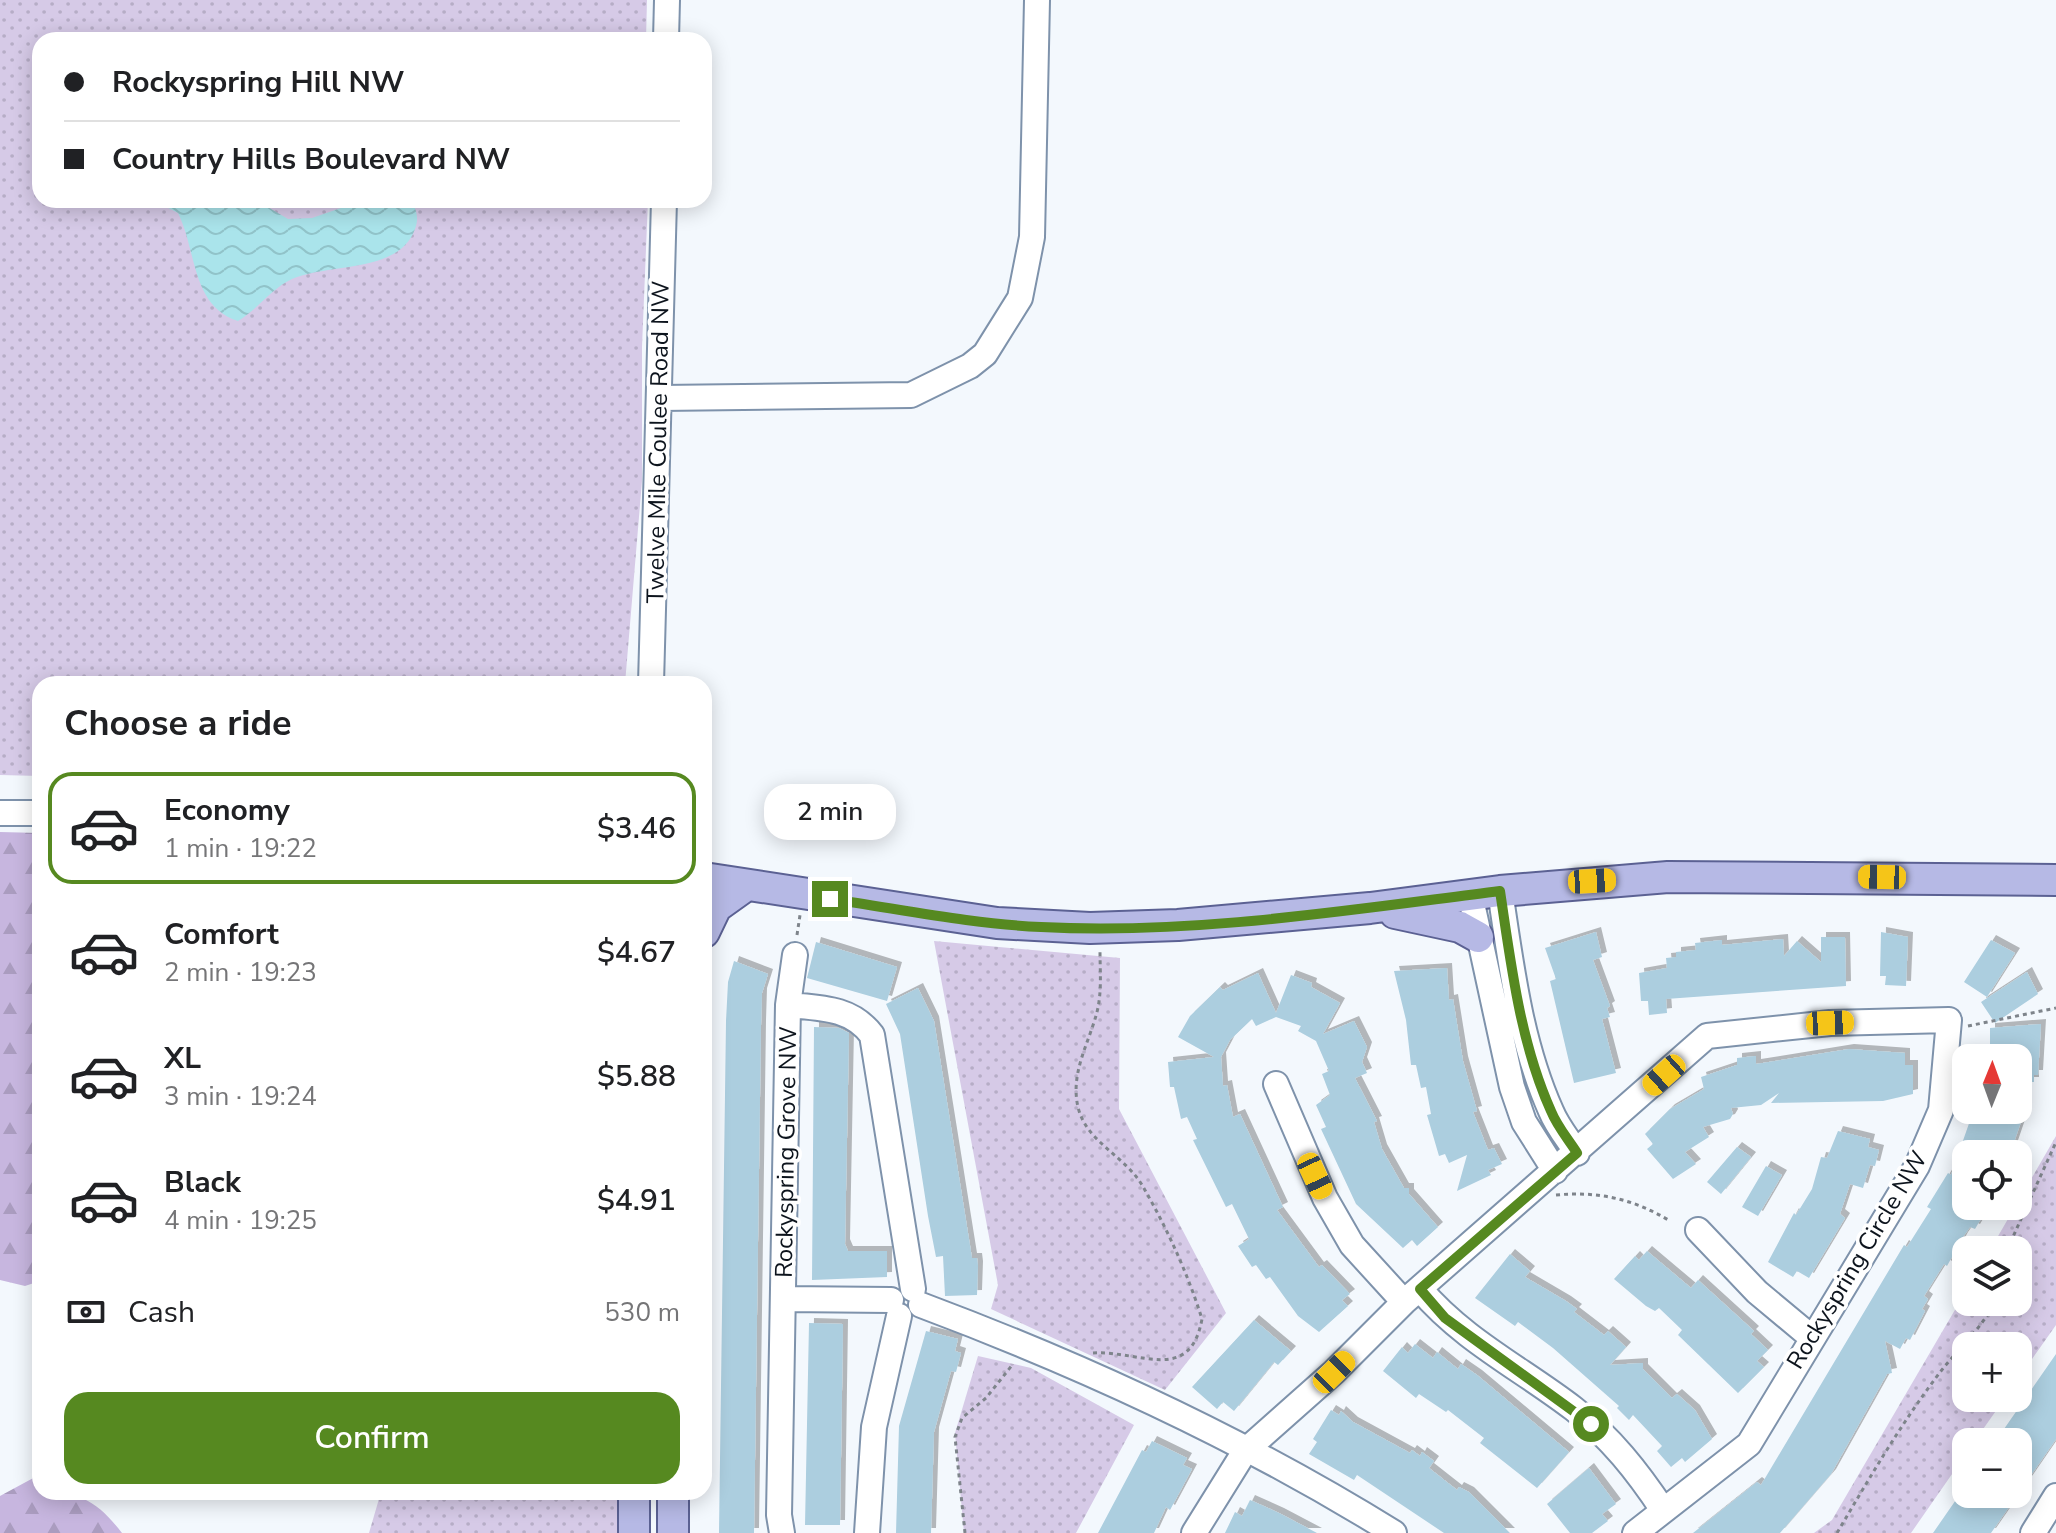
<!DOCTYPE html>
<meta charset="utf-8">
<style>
:root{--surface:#fff;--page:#f6f6f6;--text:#202124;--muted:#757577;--line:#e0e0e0;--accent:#568920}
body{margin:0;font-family:"Nunito Sans",sans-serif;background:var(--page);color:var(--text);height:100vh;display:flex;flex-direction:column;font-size:30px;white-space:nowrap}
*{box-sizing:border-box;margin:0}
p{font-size:26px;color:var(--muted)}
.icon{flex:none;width:44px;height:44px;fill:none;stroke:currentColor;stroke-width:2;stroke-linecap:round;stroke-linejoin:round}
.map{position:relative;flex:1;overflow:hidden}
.details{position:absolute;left:32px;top:676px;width:680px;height:824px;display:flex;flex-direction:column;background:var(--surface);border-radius:24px;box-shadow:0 4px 20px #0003}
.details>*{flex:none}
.banner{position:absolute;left:32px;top:32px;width:680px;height:176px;border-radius:24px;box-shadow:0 4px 20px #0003;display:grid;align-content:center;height:176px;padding:0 32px;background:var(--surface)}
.needle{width:52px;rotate:1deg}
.fabs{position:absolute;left:1952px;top:1044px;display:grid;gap:16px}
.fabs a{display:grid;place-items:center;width:80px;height:80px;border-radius:16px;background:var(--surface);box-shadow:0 4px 20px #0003;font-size:40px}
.end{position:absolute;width:36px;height:36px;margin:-18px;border:10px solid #568920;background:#fff;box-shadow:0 0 0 4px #fff}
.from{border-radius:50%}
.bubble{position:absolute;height:56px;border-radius:24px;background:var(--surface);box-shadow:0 4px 20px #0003;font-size:26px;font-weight:600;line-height:56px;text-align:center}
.car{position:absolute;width:24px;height:48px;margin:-24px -12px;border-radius:10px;box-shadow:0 0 6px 2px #0007;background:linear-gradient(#f5c518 24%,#345 0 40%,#f5c518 0 76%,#345 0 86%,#f5c518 0)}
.banner b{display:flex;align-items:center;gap:28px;height:76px;font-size:30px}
.banner b+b{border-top:2px solid var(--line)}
.banner i{width:20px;height:20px;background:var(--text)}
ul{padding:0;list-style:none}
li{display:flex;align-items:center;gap:24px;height:112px;margin:0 16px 12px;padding:0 16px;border:4px solid transparent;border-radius:24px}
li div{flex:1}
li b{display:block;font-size:30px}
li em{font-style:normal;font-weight:600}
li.current{border-color:var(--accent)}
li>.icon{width:72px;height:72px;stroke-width:1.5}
h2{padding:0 32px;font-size:36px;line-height:96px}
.pay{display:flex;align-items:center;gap:20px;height:88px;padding:0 32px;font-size:30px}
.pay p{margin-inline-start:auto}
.button{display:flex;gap:16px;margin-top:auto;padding:16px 32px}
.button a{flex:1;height:92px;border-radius:24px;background:var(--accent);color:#fff;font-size:32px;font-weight:600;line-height:92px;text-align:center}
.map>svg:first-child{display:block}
</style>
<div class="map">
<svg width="2056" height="1533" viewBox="0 0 2056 1533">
<defs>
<pattern id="grass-dots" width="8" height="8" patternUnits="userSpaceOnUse" patternTransform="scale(2)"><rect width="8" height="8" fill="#d6cae7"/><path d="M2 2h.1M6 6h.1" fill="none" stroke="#b6adc6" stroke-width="1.8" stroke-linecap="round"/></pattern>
<pattern id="forest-firs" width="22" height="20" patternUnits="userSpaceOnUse" patternTransform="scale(2)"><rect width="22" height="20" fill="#c7b6df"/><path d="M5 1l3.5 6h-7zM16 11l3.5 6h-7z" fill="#aa9cbf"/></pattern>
<pattern id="water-waves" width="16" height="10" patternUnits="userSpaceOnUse" patternTransform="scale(2)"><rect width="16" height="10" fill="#aae4eb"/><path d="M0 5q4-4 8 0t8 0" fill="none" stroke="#91c3c9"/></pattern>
<filter id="shadow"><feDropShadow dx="5" dy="-5" stdDeviation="0" flood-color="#0004"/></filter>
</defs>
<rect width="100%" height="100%" fill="#f3f8fd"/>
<!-- grass -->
<path fill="url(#grass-dots)" d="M0 0H647L646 40H40V200H648L642 347V481L625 684H40V776L0 775Z
M934 941 1120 958 1119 1109 1226 1313 1165 1390 991 1309 998 1285Z
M2056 1136V1325L2018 1379V1346H1966V1398H2005L1974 1442H1966V1454L1911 1533H1814L1832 1520 1966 1291V1302H2018V1250H1990Z
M978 1356 1031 1368 1134 1425 1076 1533H964L955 1433Z
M381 1492H621V1533H369Z"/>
<!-- forest -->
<path fill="url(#forest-firs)" d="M0 832 40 833V1281L25 1286 0 1280Z
M37 1476 40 1492C81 1492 97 1501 122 1533H0V1496Z"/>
<!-- water -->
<path fill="url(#water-waves)" d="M153 200H256L288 219 312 218 364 200H410C417 208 419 219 415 229 399 274 328 263 292 279 272 288 258 309 238 321 191 306 197 251 178 213Z"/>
<!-- building -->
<path fill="#accedf" filter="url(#shadow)" d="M1596 932 1602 957 1593 960 1610 1006 1607 1008 1610 1017 1602 1019 1616 1073 1574 1083 1550 981 1556 979 1545 948Z
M1881 932 1908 937 1906 986 1885 985 1886 976H1880Z
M1821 937H1845L1846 986 1666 999 1667 1013 1649 1015 1648 1001H1641L1639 973 1667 968 1666 958 1676 957V952L1696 950 1695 943 1722 940V945L1783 939 1784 956 1797 941 1821 962Z
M1991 940 2015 953 1987 997 1964 982Z
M816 942 897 967 887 1001 807 978Z
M734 961 768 974 762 993 761 1025 754 1533H719L726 1021 728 982Z
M1447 968 1449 1000 1453 999 1463 1061 1477 1111 1473 1112 1488 1150 1494 1148 1502 1164 1488 1170 1491 1175 1457 1191 1467 1155 1449 1163 1445 1154 1439 1156 1427 1115 1431 1114 1426 1087 1421 1088 1416 1065H1411L1406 1020 1394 971Z
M2027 972 2038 994 1995 1023 1981 1002Z
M1258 973 1276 1013 1291 975 1312 983 1311 987 1340 1003 1323 1034 1354 1021 1367 1047 1362 1062 1367 1073 1355 1078 1377 1121 1374 1122 1382 1149 1404 1188H1409V1194L1438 1227 1417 1246 1412 1240 1403 1248 1356 1204 1321 1129 1326 1127 1316 1105 1330 1095 1322 1074 1329 1071 1316 1041 1298 1031 1301 1026 1276 1017 1256 1026 1252 1019 1230 1040 1221 1057 1223 1086 1227 1085 1233 1117 1240 1114 1283 1207 1277 1210 1319 1267 1322 1265 1350 1294 1342 1300 1348 1306 1319 1332 1298 1316 1270 1277 1266 1279 1256 1265 1252 1267 1238 1246 1249 1239 1232 1204 1226 1207 1193 1140 1197 1139 1187 1117 1181 1119 1174 1087H1170L1168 1062 1214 1057 1178 1037 1190 1016 1220 987 1223 990Z
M918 988 934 1021 972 1258H977L978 1266 977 1295 945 1296 943 1256 936 1257 928 1216 900 1034 886 1004Z
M2041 1024 2038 1075H2034V1082H2018V1058H1990V1028Z
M814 1027 839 1028 849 1033 845 1244 848 1251H887V1277L812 1280Z
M1849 1049 1905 1053V1065H1913V1094L1883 1101 1771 1103 1779 1093 1761 1105 1731 1108 1733 1114 1730 1119 1703 1127 1709 1137 1685 1152 1696 1164 1673 1179 1647 1149 1653 1144 1645 1134 1670 1109 1704 1089 1701 1077 1737 1065V1058L1756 1056V1064Z
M1993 1110H2025L2010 1154H1966V1206H1984L1978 1215 1982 1217 1975 1229 1970 1227 1963 1237 1947 1266 1944 1264 1924 1296 1928 1299 1922 1309 1925 1311 1910 1340 1906 1338 1900 1349 1885 1341 1892 1373 1887 1374 1831 1474 1780 1533H1693L1757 1482 1761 1485 1904 1245 1907 1247 1931 1209 1927 1207 1948 1173 1951 1175 1973 1112 1993 1118Z
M1838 1131 1870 1139 1868 1147 1879 1150 1875 1166 1870 1165 1863 1188 1850 1184 1840 1214 1845 1218 1809 1278 1797 1271 1793 1277 1768 1262 1794 1213 1796 1215 1812 1189 1821 1157 1827 1158Z
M1737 1147 1751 1157 1721 1194 1707 1182Z
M1766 1166 1782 1175 1758 1216 1742 1207Z
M1647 1251 1691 1288 1698 1280 1754 1331 1751 1334 1768 1350 1757 1361 1764 1367 1738 1393 1678 1335 1682 1330 1659 1308 1655 1311 1646 1306 1614 1279 1635 1256 1639 1260Z
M1510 1254 1530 1271 1525 1277 1566 1301 1577 1309 1574 1312 1604 1335 1608 1331 1626 1347 1610 1365 1643 1363V1369L1672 1398 1677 1394 1695 1410 1712 1439 1685 1462 1682 1458 1671 1467 1657 1451 1662 1446 1633 1415 1629 1420 1617 1408 1619 1406 1553 1348 1518 1322 1515 1326 1475 1298Z
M1254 1320 1291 1351 1278 1365 1274 1362 1234 1411 1223 1402 1217 1409 1192 1387Z
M809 1323 843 1324 840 1525H805Z
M926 1331 958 1339 955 1351 961 1353 956 1372 951 1371 934 1432 931 1533H896L899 1426Z
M1415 1344 1433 1358 1437 1352 1458 1369 1461 1364 1477 1375 1569 1452 1537 1488 1480 1443 1484 1438 1448 1410 1446 1412 1419 1394 1416 1398 1383 1371 1402 1347 1408 1353Z
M2056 1354V1439L2018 1494V1442H1995Z
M1331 1410 1339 1415 1341 1411 1353 1422 1410 1453 1412 1450 1420 1456 1422 1452 1434 1461 1429 1468 1457 1490 1459 1487 1469 1492 1510 1533H1444L1357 1475 1354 1480 1309 1454 1317 1442 1313 1439Z
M1152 1441 1187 1458 1183 1465 1192 1469 1170 1510 1166 1507 1154 1533H1098L1142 1450 1146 1452Z
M1589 1468 1616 1504 1602 1514 1608 1521 1592 1533H1570L1547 1504Z
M1960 1494H2018L1991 1533H1933Z
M1250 1500 1279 1513 1317 1533H1225L1235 1512 1242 1516Z"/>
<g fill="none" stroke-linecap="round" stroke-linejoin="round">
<defs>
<path id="minor" d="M666 40 667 0
M661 398 911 395 970 366 985 354 1020 298 1032 237 1037 0
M651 684 664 200
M0 813H40
M1500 891C1511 964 1520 1042 1551 1111 1557 1126 1568 1139 1577 1153
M1470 894 1512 1087 1524 1122 1555 1171
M788 1005C820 1008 851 1007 872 1035L913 1289
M1276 1084 1325 1198 1352 1245 1404 1302
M1698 1230 1757 1292 1811 1337
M1420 1289C1463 1340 1522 1369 1574 1409 1611 1438 1637 1471 1663 1510
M784 1299 891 1300
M921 1305C1084 1366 1246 1441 1394 1533
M782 1533 779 1515 788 1005 795 955
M867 1533 874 1427 899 1316
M1194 1533 1245 1451 1334 1372 1404 1302 1707 1036 1830 1023 1949 1020 1941 1110 1917 1166 1749 1444 1635 1533
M2033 1533 2056 1496"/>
<path id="major" d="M704 878 997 923 1090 928 1178 925 1370 908 1500 891 1668 877 2056 880
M1395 913 1460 927 1478 937
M704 932 716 907 744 887
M634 1533V1492
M673 1533V1492"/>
</defs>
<!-- minor casing -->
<use href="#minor" stroke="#7e92ab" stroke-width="28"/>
<!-- major casing -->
<use href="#major" stroke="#5b6193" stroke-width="34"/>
<!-- path -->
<path stroke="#7e848b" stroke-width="3" stroke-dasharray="4 4" stroke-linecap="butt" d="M797 935 800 915
M1968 1026 2056 1008
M1556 1195C1598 1191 1634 1199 1670 1221
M2007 1250 2056 1142
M1093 1353C1139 1350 1190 1385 1202 1319 1188 1274 1166 1226 1142 1185 1124 1155 1086 1142 1078 1107 1070 1073 1089 1043 1097 1012 1102 992 1100 971 1100 951
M965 1533 955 1437 962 1418 986 1398 1013 1364
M1837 1533C1870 1477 1902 1422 1941 1371 1959 1348 1982 1328 1995 1302"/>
<!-- minor -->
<use href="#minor" stroke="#fff" stroke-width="24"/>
<!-- major -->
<use href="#major" stroke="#b6b9e5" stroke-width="30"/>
</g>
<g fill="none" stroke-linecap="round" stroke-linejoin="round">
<!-- route -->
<path stroke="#568920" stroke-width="10" d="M830 899C900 909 971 924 1041 927 1193 935 1349 910 1500 891 1511 964 1520 1042 1551 1111 1557 1126 1568 1139 1577 1153L1420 1289 1445 1318 1591 1424"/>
</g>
<g text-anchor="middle" stroke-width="7" stroke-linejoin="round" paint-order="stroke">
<!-- street labels -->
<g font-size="24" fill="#0d141d" stroke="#fff">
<text transform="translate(658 442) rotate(-89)" y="8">Twelve Mile Coulee Road NW</text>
<text transform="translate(786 1152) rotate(-89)" y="8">Rockyspring Grove NW</text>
<text transform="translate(1857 1260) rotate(-59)" y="8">Rockyspring Circle NW</text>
</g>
</g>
</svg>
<div class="fabs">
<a><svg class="needle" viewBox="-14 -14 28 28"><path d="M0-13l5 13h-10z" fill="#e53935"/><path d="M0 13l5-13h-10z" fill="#757577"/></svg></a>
<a><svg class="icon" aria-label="locate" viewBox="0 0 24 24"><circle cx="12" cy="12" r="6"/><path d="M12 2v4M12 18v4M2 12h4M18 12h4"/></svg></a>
<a><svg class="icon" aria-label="layers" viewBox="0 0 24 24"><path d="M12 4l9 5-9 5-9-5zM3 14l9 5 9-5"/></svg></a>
<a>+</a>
<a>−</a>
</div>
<i class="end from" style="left:1591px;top:1424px"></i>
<i class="end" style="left:830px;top:899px"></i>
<div class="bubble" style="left:764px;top:784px;width:132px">2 min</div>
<i class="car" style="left:1882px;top:877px;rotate:271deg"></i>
<i class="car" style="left:1592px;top:881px;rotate:87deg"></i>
<i class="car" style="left:1830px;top:1023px;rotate:88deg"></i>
<i class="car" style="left:1664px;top:1075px;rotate:228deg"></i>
<i class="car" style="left:1315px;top:1176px;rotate:155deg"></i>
<i class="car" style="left:1334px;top:1372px;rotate:45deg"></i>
<div class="banner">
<b><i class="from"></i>Rockyspring Hill NW</b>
<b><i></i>Country Hills Boulevard NW</b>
</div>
<section class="details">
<h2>Choose a ride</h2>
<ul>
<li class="current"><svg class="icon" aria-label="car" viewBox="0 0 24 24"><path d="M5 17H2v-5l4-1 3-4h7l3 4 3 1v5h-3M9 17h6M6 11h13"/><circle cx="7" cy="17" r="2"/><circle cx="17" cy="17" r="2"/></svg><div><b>Economy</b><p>1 min · 19:22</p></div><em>$3.46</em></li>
<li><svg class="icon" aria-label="car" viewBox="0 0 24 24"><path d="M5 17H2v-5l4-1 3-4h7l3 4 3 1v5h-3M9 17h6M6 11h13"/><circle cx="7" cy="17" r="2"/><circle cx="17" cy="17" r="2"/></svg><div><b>Comfort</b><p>2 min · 19:23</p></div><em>$4.67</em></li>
<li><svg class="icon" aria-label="car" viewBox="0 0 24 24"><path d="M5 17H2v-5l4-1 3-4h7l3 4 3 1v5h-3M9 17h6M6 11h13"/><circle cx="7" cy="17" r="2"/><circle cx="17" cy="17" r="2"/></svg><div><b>XL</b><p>3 min · 19:24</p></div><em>$5.88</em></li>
<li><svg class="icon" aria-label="car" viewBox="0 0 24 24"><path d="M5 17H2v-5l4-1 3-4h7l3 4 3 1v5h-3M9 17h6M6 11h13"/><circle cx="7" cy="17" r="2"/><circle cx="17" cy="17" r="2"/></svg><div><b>Black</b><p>4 min · 19:25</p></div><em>$4.91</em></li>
</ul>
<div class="pay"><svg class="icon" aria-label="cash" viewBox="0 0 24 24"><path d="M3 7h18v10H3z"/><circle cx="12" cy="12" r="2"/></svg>Cash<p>530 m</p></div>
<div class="button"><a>Confirm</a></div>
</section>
</div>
